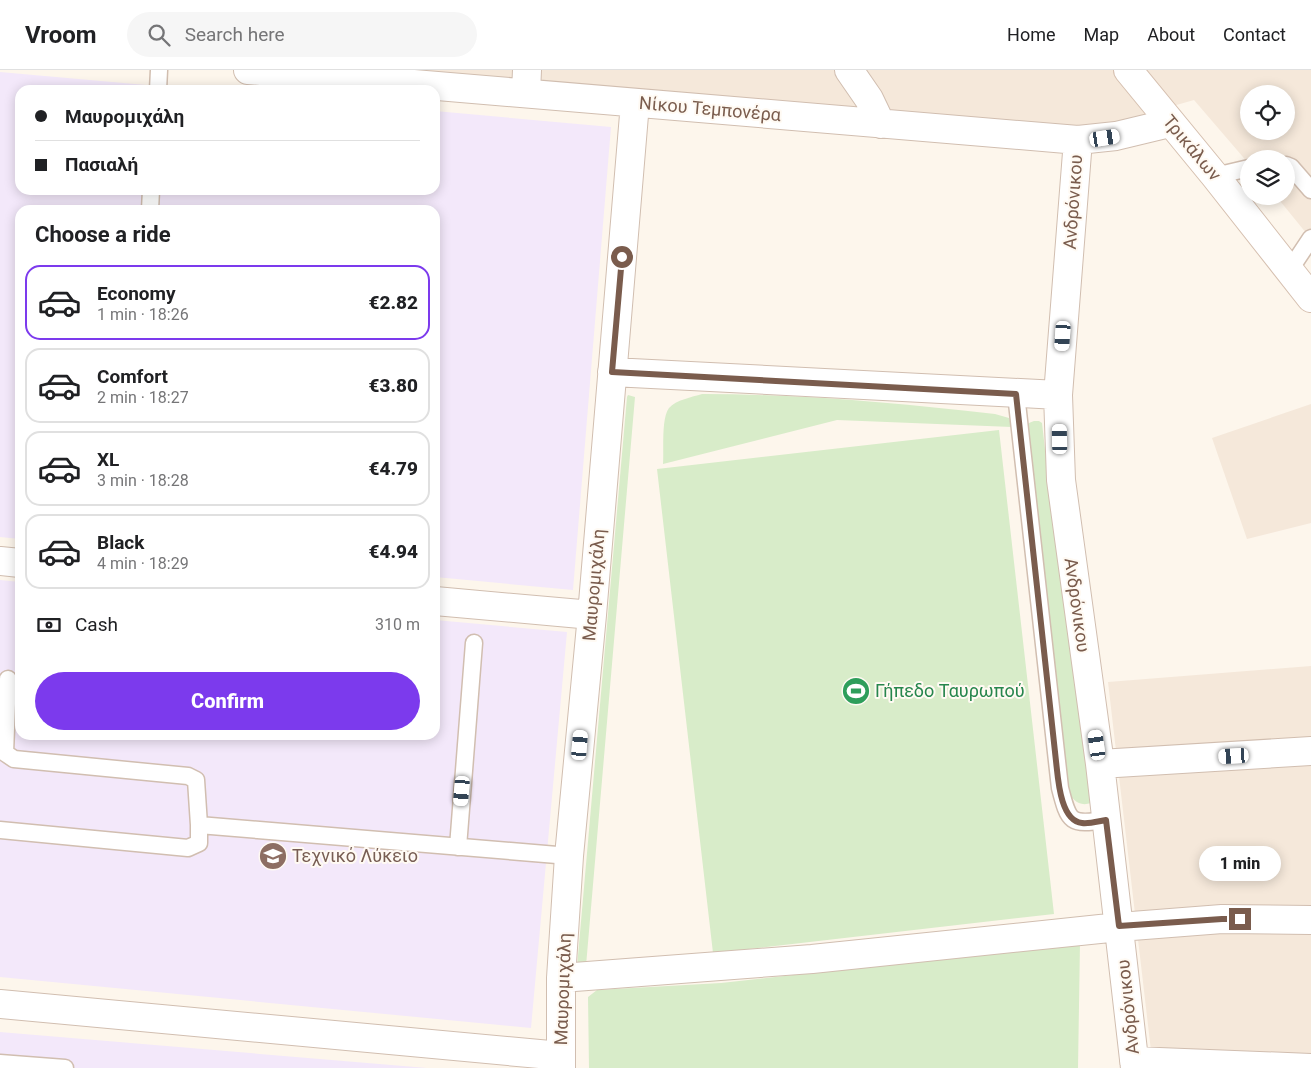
<!DOCTYPE html>
<meta charset="utf-8">
<style>
:root{--surface:#fff;--page:#f6f6f6;--text:#202124;--muted:#757577;--line:#e0e0e0;--accent:#7c3aed}
body{margin:0;font-family:Roboto,sans-serif;background:var(--page);color:var(--text);height:100vh;display:flex;flex-direction:column;font-size:19px;white-space:nowrap}
*{box-sizing:border-box;margin:0}
p{font-size:16px;color:var(--muted)}
.icon{flex:none;width:28px;height:28px;fill:none;stroke:currentColor;stroke-width:2;stroke-linecap:round;stroke-linejoin:round}
.map{position:relative;flex:1;overflow:hidden}
.side{position:absolute;left:15px;top:135px;width:425px;height:535px;display:flex;flex-direction:column;background:var(--surface);border-radius:15px;box-shadow:0 2px 12px #0003}
.side>*{flex:none}
.guide{position:absolute;left:15px;top:15px;width:425px;height:110px;border-radius:15px;box-shadow:0 2px 12px #0003;display:grid;align-content:center;height:110px;padding:0 20px;background:var(--surface)}
.buttons{position:absolute;left:1240px;top:15px;display:grid;gap:10px}
.buttons a{display:grid;place-items:center;width:55px;height:55px;border-radius:50%;background:var(--surface);box-shadow:0 2px 12px #0003;font-size:25px}
.end{position:absolute;width:22px;height:22px;margin:-11px;border:6px solid #7a5c4d;background:#fff;box-shadow:0 0 0 2px #fff}
.from{border-radius:50%}
.bubble{position:absolute;height:35px;border-radius:18px;background:var(--surface);box-shadow:0 2px 12px #0003;font-size:16px;font-weight:800;line-height:35px;text-align:center}
.car{position:absolute;width:15px;height:30px;margin:-15px -8px;border-radius:6px;box-shadow:0 0 4px 1px #0007;background:linear-gradient(#fff 24%,#345 0 40%,#fff 0 76%,#345 0 86%,#fff 0)}
.guide b{display:flex;align-items:center;gap:18px;height:48px;font-size:19px}
.guide b+b{border-top:1px solid var(--line)}
.guide i{width:12px;height:12px;background:var(--text)}
ul{padding:0;list-style:none}
li{display:flex;align-items:center;gap:15px;height:75px;margin:0 10px 8px;padding:0 10px;border:2px solid var(--line);border-radius:15px}
li div{flex:1}
li b{display:block;font-size:19px}
li em{font-style:normal;font-weight:800}
li.selected{border-color:var(--accent)}
li>.icon{width:45px;height:45px;stroke-width:1.5}
h2{padding:0 20px;font-size:22px;line-height:60px}
.pay{display:flex;align-items:center;gap:12px;height:55px;padding:0 20px;font-size:19px}
.pay p{margin-inline-start:auto}
.cta{display:flex;gap:10px;margin-top:auto;padding:10px 20px}
.cta a{flex:1;height:58px;border-radius:30px;background:var(--accent);color:#fff;font-size:20px;font-weight:800;line-height:58px;text-align:center}
header{display:flex;align-items:center;gap:30px;box-sizing:border-box;height:70px;padding:0 25px;background:var(--surface);border-bottom:1px solid var(--line)}
header strong{font-size:24px}
nav{display:flex;gap:28px;margin-inline-start:auto;font-size:18px}
.search{width:350px;height:45px;background:var(--page);display:flex;align-items:center;gap:12px;box-sizing:border-box;padding:0 18px;border-radius:28px;color:var(--muted);font-size:19px}
.map>svg:first-child{display:block}
</style>
<header>
<strong>Vroom</strong>
<div class="search"><svg class="icon" aria-label="search" viewBox="0 0 24 24"><circle cx="10" cy="10" r="6"/><path d="M15 15l6 6"/></svg>Search here</div>
<nav><a>Home</a><a>Map</a><a>About</a><a>Contact</a></nav>
</header>
<div class="map">
<svg width="1311" height="998" viewBox="0 0 1311 998">
<rect width="100%" height="100%" fill="#fdf6ec"/>
<!-- residential -->
<path fill="#f5e8da" fill-rule="evenodd" d="M409 0H1311V169L1276 126H1286V89H1249V94L1194 30 1089 60ZM1249 24H1286V61H1249Z
M1311 334V453L1247 469 1212 368Z
M1311 596V998H1153L1108 612Z"/>
<!-- education -->
<path fill="#f3e8fa" d="M0 2 202 20H20V120H435V41L611 57 573 520 435 507V140H20V469L0 467Z
M0 510 20 512V665H435V550L567 562 531 958 0 907Z
M0 962 427 998H0Z"/>
<!-- green -->
<path fill="#d8ecc9" d="M702 324C800 324 897 333 995 344L1009 348 1012 357 837 350 663 394C664 381 661 348 669 338 676 330 692 327 702 324Z
M628 325 635 327 586 896 577 897 627 327Z
M1034 351H1039L1042 353 1050 423 1094 728 1091 733C1079 737 1072 730 1068 720L1025 357 1029 353Z
M999 360 1054 844 713 883 657 399Z
M1080 873 1078 998H589L588 927 597 920 721 913Z"/>
<g fill="none" stroke-linecap="round" stroke-linejoin="round">
<defs>
<path id="lane" d="M158 20 159 0
M1286 95 1291 97 1311 120
M1215 106 1249 98
M150 140 151 120
M1289 201 1311 168
M1016 324 1060 718C1069 753 1070 755 1106 750
M8 609 5 683 14 689 188 706 196 710 199 755
M0 760 188 778 199 773V755L569 786
M458 777 474 573
M0 993 65 998"/>
<path id="street" d="M248 0 1078 70 1116 66 1170 53
M849 0 869 29 881 54
M526 23 527 0
M1078 70 1058 325 1061 410 1100 694 1135 998
M612 302 1058 325
M0 491 20 493
M435 531 592 545
M1100 694 1311 681
M561 908 812 889 1119 857 1222 849 1311 850
M0 934 561 986
M1134 991 1311 998
M561 998V908L569 786 592 545 635 33"/>
<path id="secondary" d="M1128 0 1215 106 1311 228"/>
</defs>
<!-- lane casing -->
<use href="#lane" stroke="#d1beb0" stroke-width="19"/>
<!-- street casing -->
<use href="#street" stroke="#d1beb0" stroke-width="30"/>
<!-- secondary casing -->
<use href="#secondary" stroke="#d6c0b0" stroke-width="30"/>
<!-- lane -->
<use href="#lane" stroke="#fff" stroke-width="16"/>
<!-- street -->
<use href="#street" stroke="#fff" stroke-width="28"/>
<!-- secondary -->
<use href="#secondary" stroke="#fff" stroke-width="28"/>
</g>
<g fill="none" stroke-linecap="round" stroke-linejoin="round">
<!-- route -->
<path stroke="#7a5c4d" stroke-width="6" d="M622 187 612 302 1016 324 1056 691C1058 708 1060 751 1082 753 1090 754 1099 751 1106 750L1119 856 1222 849H1240"/>
</g>
<!-- icons -->
<defs>
<symbol id="stadium-disc" viewBox="-11 -11 22 22"><circle r="9.5" fill="#2e9e5b" stroke="#fffaf3"/><path d="M0-5a6.5 5 0 1 0 0 10a6.5 5 0 1 0 0-10ZM-3.5-1.8h7v3.6h-7Z" fill="#fff"/></symbol>
<symbol id="school-disc" viewBox="-11 -11 22 22"><circle r="9.5" fill="#8d6e63" stroke="#fffaf3"/><path d="M0-5L7-2L0 1L-7-2ZM-4 1L0 2.5L4 1V4Q0 6-4 4Z" fill="#fff"/></symbol>
</defs>
<g fill-rule="evenodd">
<use href="#stadium-disc" x="840" y="605" width="32" height="32"/>
<use href="#school-disc" x="257" y="770" width="32" height="32"/>
</g>
<g text-anchor="middle" stroke-width="4" stroke-linejoin="round" paint-order="stroke">
<!-- street labels -->
<g font-size="18" fill="#7a5c4d" stroke="#fffaf3">
<text transform="translate(710 39) rotate(5)" y="6">Νίκου Τεμπονέρα</text>
<text transform="translate(1192 78) rotate(50)" y="6">Τρικάλων</text>
<text transform="translate(1073 132) rotate(-86)" y="6">Ανδρόνικου</text>
<text transform="translate(594 515) rotate(-85)" y="6">Μαυρομιχάλη</text>
<text transform="translate(1077 535) rotate(82)" y="6">Ανδρόνικου</text>
<text transform="translate(563 919) rotate(-88)" y="6">Μαυρομιχάλη</text>
<text transform="translate(1128 937) rotate(-96)" y="6">Ανδρόνικου</text>
</g>
<!-- leisure labels -->
<g font-size="18" fill="#27864d" stroke="#fffaf3" text-anchor="start">
<text x="875" y="627">Γήπεδο Ταυρωπού</text>
</g>
<!-- education labels -->
<g font-size="18" fill="#785e54" stroke="#fffaf3" text-anchor="start">
<text x="292" y="792">Τεχνικό Λύκειο</text>
</g>
</g>
</svg>
<div class="buttons">
<a><svg class="icon" aria-label="locate" viewBox="0 0 24 24"><circle cx="12" cy="12" r="6"/><path d="M12 2v4M12 18v4M2 12h4M18 12h4"/></svg></a>
<a><svg class="icon" aria-label="layers" viewBox="0 0 24 24"><path d="M12 4l9 5-9 5-9-5zM3 14l9 5 9-5"/></svg></a>
</div>
<i class="end from" style="left:622px;top:187px"></i>
<i class="end" style="left:1240px;top:849px"></i>
<div class="bubble" style="left:1199px;top:776px;width:82px">1 min</div>
<i class="car" style="left:1105px;top:68px;rotate:81deg"></i>
<i class="car" style="left:1063px;top:266px;rotate:184deg"></i>
<i class="car" style="left:1060px;top:369px;rotate:359deg"></i>
<i class="car" style="left:580px;top:675px;rotate:5deg"></i>
<i class="car" style="left:1097px;top:675px;rotate:352deg"></i>
<i class="car" style="left:1234px;top:686px;rotate:267deg"></i>
<i class="car" style="left:462px;top:721px;rotate:185deg"></i>
<div class="guide">
<b><i class="from"></i>Μαυρομιχάλη</b>
<b><i></i>Πασιαλή</b>
</div>
<section class="side">
<h2>Choose a ride</h2>
<ul>
<li class="selected"><svg class="icon" aria-label="car" viewBox="0 0 24 24"><path d="M5 17H2v-5l4-1 3-4h7l3 4 3 1v5h-3M9 17h6M6 11h13"/><circle cx="7" cy="17" r="2"/><circle cx="17" cy="17" r="2"/></svg><div><b>Economy</b><p>1 min · 18:26</p></div><em>€2.82</em></li>
<li><svg class="icon" aria-label="car" viewBox="0 0 24 24"><path d="M5 17H2v-5l4-1 3-4h7l3 4 3 1v5h-3M9 17h6M6 11h13"/><circle cx="7" cy="17" r="2"/><circle cx="17" cy="17" r="2"/></svg><div><b>Comfort</b><p>2 min · 18:27</p></div><em>€3.80</em></li>
<li><svg class="icon" aria-label="car" viewBox="0 0 24 24"><path d="M5 17H2v-5l4-1 3-4h7l3 4 3 1v5h-3M9 17h6M6 11h13"/><circle cx="7" cy="17" r="2"/><circle cx="17" cy="17" r="2"/></svg><div><b>XL</b><p>3 min · 18:28</p></div><em>€4.79</em></li>
<li><svg class="icon" aria-label="car" viewBox="0 0 24 24"><path d="M5 17H2v-5l4-1 3-4h7l3 4 3 1v5h-3M9 17h6M6 11h13"/><circle cx="7" cy="17" r="2"/><circle cx="17" cy="17" r="2"/></svg><div><b>Black</b><p>4 min · 18:29</p></div><em>€4.94</em></li>
</ul>
<div class="pay"><svg class="icon" aria-label="cash" viewBox="0 0 24 24"><path d="M3 7h18v10H3z"/><circle cx="12" cy="12" r="2"/></svg>Cash<p>310 m</p></div>
<div class="cta"><a>Confirm</a></div>
</section>
</div>
